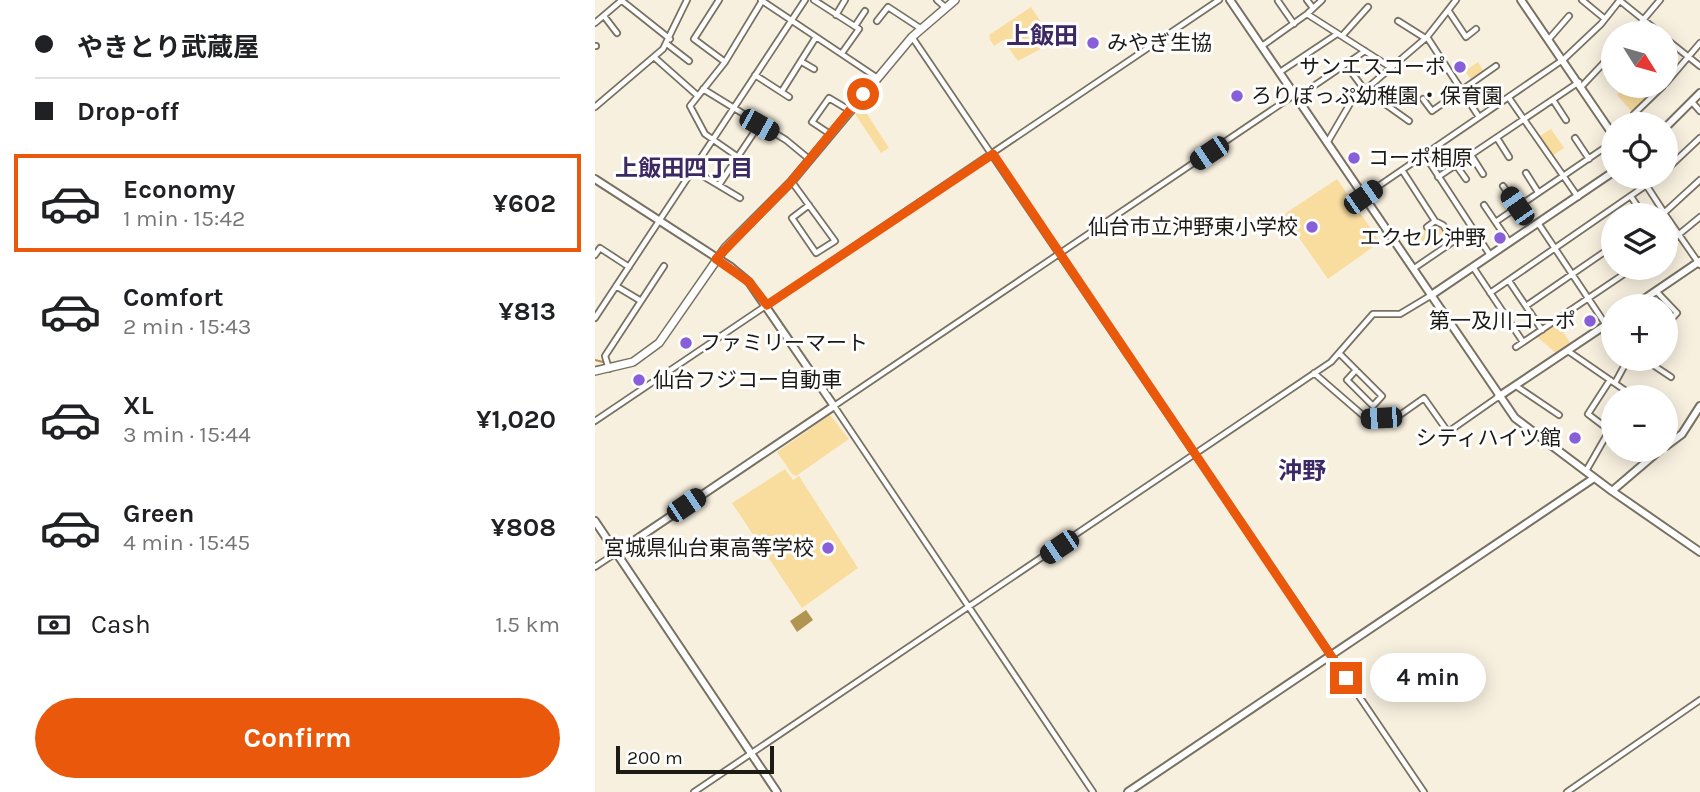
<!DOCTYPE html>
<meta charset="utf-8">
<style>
:root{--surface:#fff;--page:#f6f6f6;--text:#202124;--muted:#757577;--line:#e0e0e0;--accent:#ea580c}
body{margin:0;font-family:Karla,"Noto Sans JP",sans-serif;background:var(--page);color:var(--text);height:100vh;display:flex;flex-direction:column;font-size:26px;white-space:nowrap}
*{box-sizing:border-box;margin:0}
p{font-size:23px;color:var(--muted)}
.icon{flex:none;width:38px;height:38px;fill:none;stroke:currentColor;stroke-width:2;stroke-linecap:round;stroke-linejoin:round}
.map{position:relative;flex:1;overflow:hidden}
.panel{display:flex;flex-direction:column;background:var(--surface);width:595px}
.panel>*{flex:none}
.hud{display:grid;align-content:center;height:154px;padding:0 35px;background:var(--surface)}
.needle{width:46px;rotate:127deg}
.controls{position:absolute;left:1006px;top:21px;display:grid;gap:14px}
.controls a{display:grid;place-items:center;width:77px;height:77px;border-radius:50%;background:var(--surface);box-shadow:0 4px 18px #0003;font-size:35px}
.scale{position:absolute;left:21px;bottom:18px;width:158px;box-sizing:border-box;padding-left:7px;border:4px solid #1c1a14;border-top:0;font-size:19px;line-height:24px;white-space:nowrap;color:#1c1a14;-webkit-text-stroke:5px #fefefe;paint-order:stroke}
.end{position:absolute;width:32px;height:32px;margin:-16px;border:9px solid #ea580c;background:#fff;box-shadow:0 0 0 4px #fff}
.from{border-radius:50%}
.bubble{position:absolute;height:49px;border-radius:24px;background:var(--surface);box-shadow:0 4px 18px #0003;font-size:23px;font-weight:700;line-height:49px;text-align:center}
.car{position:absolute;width:21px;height:42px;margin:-21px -10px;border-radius:9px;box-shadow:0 0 5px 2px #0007;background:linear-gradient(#222 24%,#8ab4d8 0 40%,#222 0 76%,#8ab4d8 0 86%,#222 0)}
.hud b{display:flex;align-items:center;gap:24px;height:66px;font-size:26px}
.hud b+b{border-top:2px solid var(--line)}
.hud i{width:18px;height:18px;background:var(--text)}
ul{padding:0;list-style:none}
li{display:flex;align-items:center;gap:21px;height:98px;margin:0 14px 10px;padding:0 21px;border:4px solid transparent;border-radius:0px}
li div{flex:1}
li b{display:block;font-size:26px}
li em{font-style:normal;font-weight:700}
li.selected{border-color:var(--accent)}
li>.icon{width:63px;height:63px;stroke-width:1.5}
.pay{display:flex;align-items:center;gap:18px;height:77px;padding:0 35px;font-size:26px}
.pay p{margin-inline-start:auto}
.button{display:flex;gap:14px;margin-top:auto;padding:14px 35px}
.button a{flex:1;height:80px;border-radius:42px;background:var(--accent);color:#fff;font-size:28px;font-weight:700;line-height:80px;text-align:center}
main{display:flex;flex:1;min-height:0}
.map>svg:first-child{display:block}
</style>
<main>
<section class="panel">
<div class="hud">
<b><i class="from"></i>やきとり武蔵屋</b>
<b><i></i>Drop-off</b>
</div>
<ul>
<li class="selected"><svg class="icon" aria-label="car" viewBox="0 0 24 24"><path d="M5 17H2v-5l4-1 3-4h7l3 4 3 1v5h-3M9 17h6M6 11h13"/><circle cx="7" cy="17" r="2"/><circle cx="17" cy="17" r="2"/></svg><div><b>Economy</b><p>1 min · 15:42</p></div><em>¥602</em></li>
<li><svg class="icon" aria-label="car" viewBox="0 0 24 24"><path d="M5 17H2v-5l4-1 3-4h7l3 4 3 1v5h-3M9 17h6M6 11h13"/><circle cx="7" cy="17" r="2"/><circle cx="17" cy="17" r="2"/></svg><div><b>Comfort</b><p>2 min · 15:43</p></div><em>¥813</em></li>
<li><svg class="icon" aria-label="car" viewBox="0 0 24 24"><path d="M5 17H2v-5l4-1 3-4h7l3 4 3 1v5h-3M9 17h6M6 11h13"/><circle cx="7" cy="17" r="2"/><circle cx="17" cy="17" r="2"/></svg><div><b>XL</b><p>3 min · 15:44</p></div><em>¥1,020</em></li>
<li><svg class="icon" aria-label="car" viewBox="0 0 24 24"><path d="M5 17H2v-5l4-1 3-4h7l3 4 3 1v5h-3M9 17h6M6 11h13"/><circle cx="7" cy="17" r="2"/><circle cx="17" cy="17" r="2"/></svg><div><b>Green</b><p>4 min · 15:45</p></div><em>¥808</em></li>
</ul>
<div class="pay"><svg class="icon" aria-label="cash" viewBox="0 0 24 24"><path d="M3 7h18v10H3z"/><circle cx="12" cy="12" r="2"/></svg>Cash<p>1.5 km</p></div>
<div class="button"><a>Confirm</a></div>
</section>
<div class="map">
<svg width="1105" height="792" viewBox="0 0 1105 792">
<rect width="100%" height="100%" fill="#f8f0df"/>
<!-- green -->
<path fill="#f9dd9f" d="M436 7 457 38V43L423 61 408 40 399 46 393 36 396 39 394 35Z
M883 62 889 72 877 81 870 71Z
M1031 86H1042L1053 97 1037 112 1022 95Z
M267 106 294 148 286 153 260 114Z
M956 129 969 148 957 156 943 137Z
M742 179 785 242 733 279 688 215Z
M840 223 850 232 830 245 823 235Z
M962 323 976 344 962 354 942 337Z
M235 415 254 439 201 476 197 474 182 452Z
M190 469 198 480 204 476 263 568 207 608 137 503Z"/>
<!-- water -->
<path fill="#b29451" d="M211 610 218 620 202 632 195 621Z"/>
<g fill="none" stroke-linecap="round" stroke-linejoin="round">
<!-- stream -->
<path stroke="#b29451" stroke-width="2" d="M0 360 8 362"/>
<defs>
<path id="street" d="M26 0 75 39
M124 0 99 39 130 62
M166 0 281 77
M219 0 264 29 247 53
M342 0 350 7
M712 0 718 8
M987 0 1010 19
M1024 0 1065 33
M683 1 699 24
M853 10 871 37 881 29
M712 14 795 67
M241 15 250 0
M9 16 22 33
M282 21 293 7 325 28
M803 21 830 38
M0 23 27 0
M260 26 270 11
M1037 33 1065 0
M747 36 773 7
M317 37 829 792
M832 37 884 117
M954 39 974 16
M1071 39 1105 66
M72 44 94 61
M0 46H1
M667 46 712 14 727 0
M59 57 103 96
M207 62 219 69
M685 72 742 34
M757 73 769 89 814 121
M160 75 194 97
M1071 83 1105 43
M987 86 1018 53
M108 89 191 140 214 159
M187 91 221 37
M701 98 770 51
M914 98 983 197
M828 99 837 111 901 66
M958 100 971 120
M1097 102 1105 111
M0 107 68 49 92 0
M1039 114 1068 86
M235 134 217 122 234 98 254 110
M902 138 914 157
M980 138 994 159
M732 143 756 102 832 37 861 0
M829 154 895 255
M876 155 888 174
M143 157 110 134 95 106 130 62 167 1
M861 165 871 179
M98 170 145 198
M807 170 840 221 848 225 859 241 818 269
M1071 170 1105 138
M931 173 943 192
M843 177 984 82
M1046 177 1070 214
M197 182 240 241 221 253 197 218 214 205
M124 185 164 125
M908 186 922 206
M769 196 969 59 1006 24 1025 0
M1037 198 1045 210
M889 205 914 242
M1069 213 1105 180
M1071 216 1105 265
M902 221 1018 142
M943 223 1011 325
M832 227 840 221
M1071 245 1105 217
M0 255 5 248 34 267
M878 267 928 342
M914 281 947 330
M21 286 46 301
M1061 291 1082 313 1071 325
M895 293 1063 177
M931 306 1018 246
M0 318 210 0
M921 347 1038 268
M973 351 1031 391V397
M744 353 787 396 778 406 752 380 761 370
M1049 359 1076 377
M14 369 10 356 69 266
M719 373 771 418 802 417 829 398 853 432 903 397
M1020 383 1033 359
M921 386 964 415
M0 421 624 0
M1014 430 993 414 1015 380
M991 471 1018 424
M0 567 21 553
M99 792 736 362 778 314H805L835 296
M498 792 239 406 699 95
M972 792 1105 700"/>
<path id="secondary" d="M635 0 920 418 1017 491 1105 552
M926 0 1018 135
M1071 127 1105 93
M0 179 136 267 154 282 239 406 21 553
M835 296 1018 172
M1039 306 1105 261
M903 397 1018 320
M1071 446 1087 434 1105 406
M1017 491 1065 450
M0 521 182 792
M533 792 999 478"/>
<path id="primary" d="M0 371 38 362 64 343 130 248 196 182 317 37 360 0"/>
</defs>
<!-- street casing -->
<use href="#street" stroke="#787162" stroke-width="8"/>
<!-- secondary casing -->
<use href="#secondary" stroke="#787162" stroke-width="10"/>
<!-- primary casing -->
<use href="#primary" stroke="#787162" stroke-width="10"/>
<!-- street -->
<use href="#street" stroke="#fff" stroke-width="4.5"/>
<!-- secondary -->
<use href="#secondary" stroke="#fff" stroke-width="6"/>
<!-- primary -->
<use href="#primary" stroke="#fff" stroke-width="7"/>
</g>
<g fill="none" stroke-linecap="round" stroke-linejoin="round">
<!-- route -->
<path stroke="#ea580c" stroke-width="9" d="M268 94 196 182 121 259 154 282 172 305 398 154 751 678"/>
</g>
<!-- markers -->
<g fill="#895fd9" stroke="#fefefe" stroke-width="2.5">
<circle cx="498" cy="43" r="7"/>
<circle cx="865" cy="67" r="7"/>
<circle cx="642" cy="96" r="7"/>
<circle cx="759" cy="158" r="7"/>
<circle cx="717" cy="227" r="7"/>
<circle cx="905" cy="238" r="7"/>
<circle cx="995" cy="321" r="7"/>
<circle cx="91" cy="343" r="7"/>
<circle cx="44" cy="380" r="7"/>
<circle cx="980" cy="438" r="7"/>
<circle cx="233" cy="548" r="7"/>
</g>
<g text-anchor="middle" stroke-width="6" stroke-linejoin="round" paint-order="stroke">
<!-- poi labels -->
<g font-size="21" fill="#1c1a14" stroke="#fefefe" text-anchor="end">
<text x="512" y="50" text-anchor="start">みやぎ生協</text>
<text x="851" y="74">サンエスコーポ</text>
<text x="656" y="103" text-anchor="start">ろりぽっぷ幼稚園・保育園</text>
<text x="773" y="165" text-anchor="start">コーポ相原</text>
<text x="703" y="234">仙台市立沖野東小学校</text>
<text x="891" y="245">エクセル沖野</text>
<text x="981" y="328">第一及川コーポ</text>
<text x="105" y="350" text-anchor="start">ファミリーマート</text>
<text x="58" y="387" text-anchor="start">仙台フジコー自動車</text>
<text x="966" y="445">シティハイツ館</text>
<text x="219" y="555">宮城県仙台東高等学校</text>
</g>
<!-- neighbourhood labels -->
<g font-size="23" font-weight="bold" fill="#3c2863" stroke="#fefefe">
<text x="89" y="176">上飯田四丁目</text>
</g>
<!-- quarter labels -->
<g font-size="24" font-weight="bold" fill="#3c2863" stroke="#fefefe">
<text x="447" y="44">上飯田</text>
<text x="707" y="479">沖野</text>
</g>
</g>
</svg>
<div class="controls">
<a><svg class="needle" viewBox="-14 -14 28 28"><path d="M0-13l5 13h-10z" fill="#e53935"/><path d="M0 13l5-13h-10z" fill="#757577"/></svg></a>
<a><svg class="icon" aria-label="locate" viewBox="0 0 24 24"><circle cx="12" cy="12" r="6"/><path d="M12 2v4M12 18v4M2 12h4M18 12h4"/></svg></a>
<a><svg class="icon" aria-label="layers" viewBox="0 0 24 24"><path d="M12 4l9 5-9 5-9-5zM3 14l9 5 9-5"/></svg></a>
<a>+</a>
<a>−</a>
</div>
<div class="scale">200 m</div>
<i class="end from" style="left:268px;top:94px"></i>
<i class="end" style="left:751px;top:678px"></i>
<div class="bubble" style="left:775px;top:653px;width:116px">4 min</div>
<i class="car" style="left:164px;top:125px;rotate:119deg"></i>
<i class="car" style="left:614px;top:153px;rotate:236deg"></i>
<i class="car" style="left:768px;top:197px;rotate:55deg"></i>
<i class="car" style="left:922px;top:206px;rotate:325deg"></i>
<i class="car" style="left:786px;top:418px;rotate:267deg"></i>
<i class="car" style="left:91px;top:505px;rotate:56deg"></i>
<i class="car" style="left:464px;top:547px;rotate:236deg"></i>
</div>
</main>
